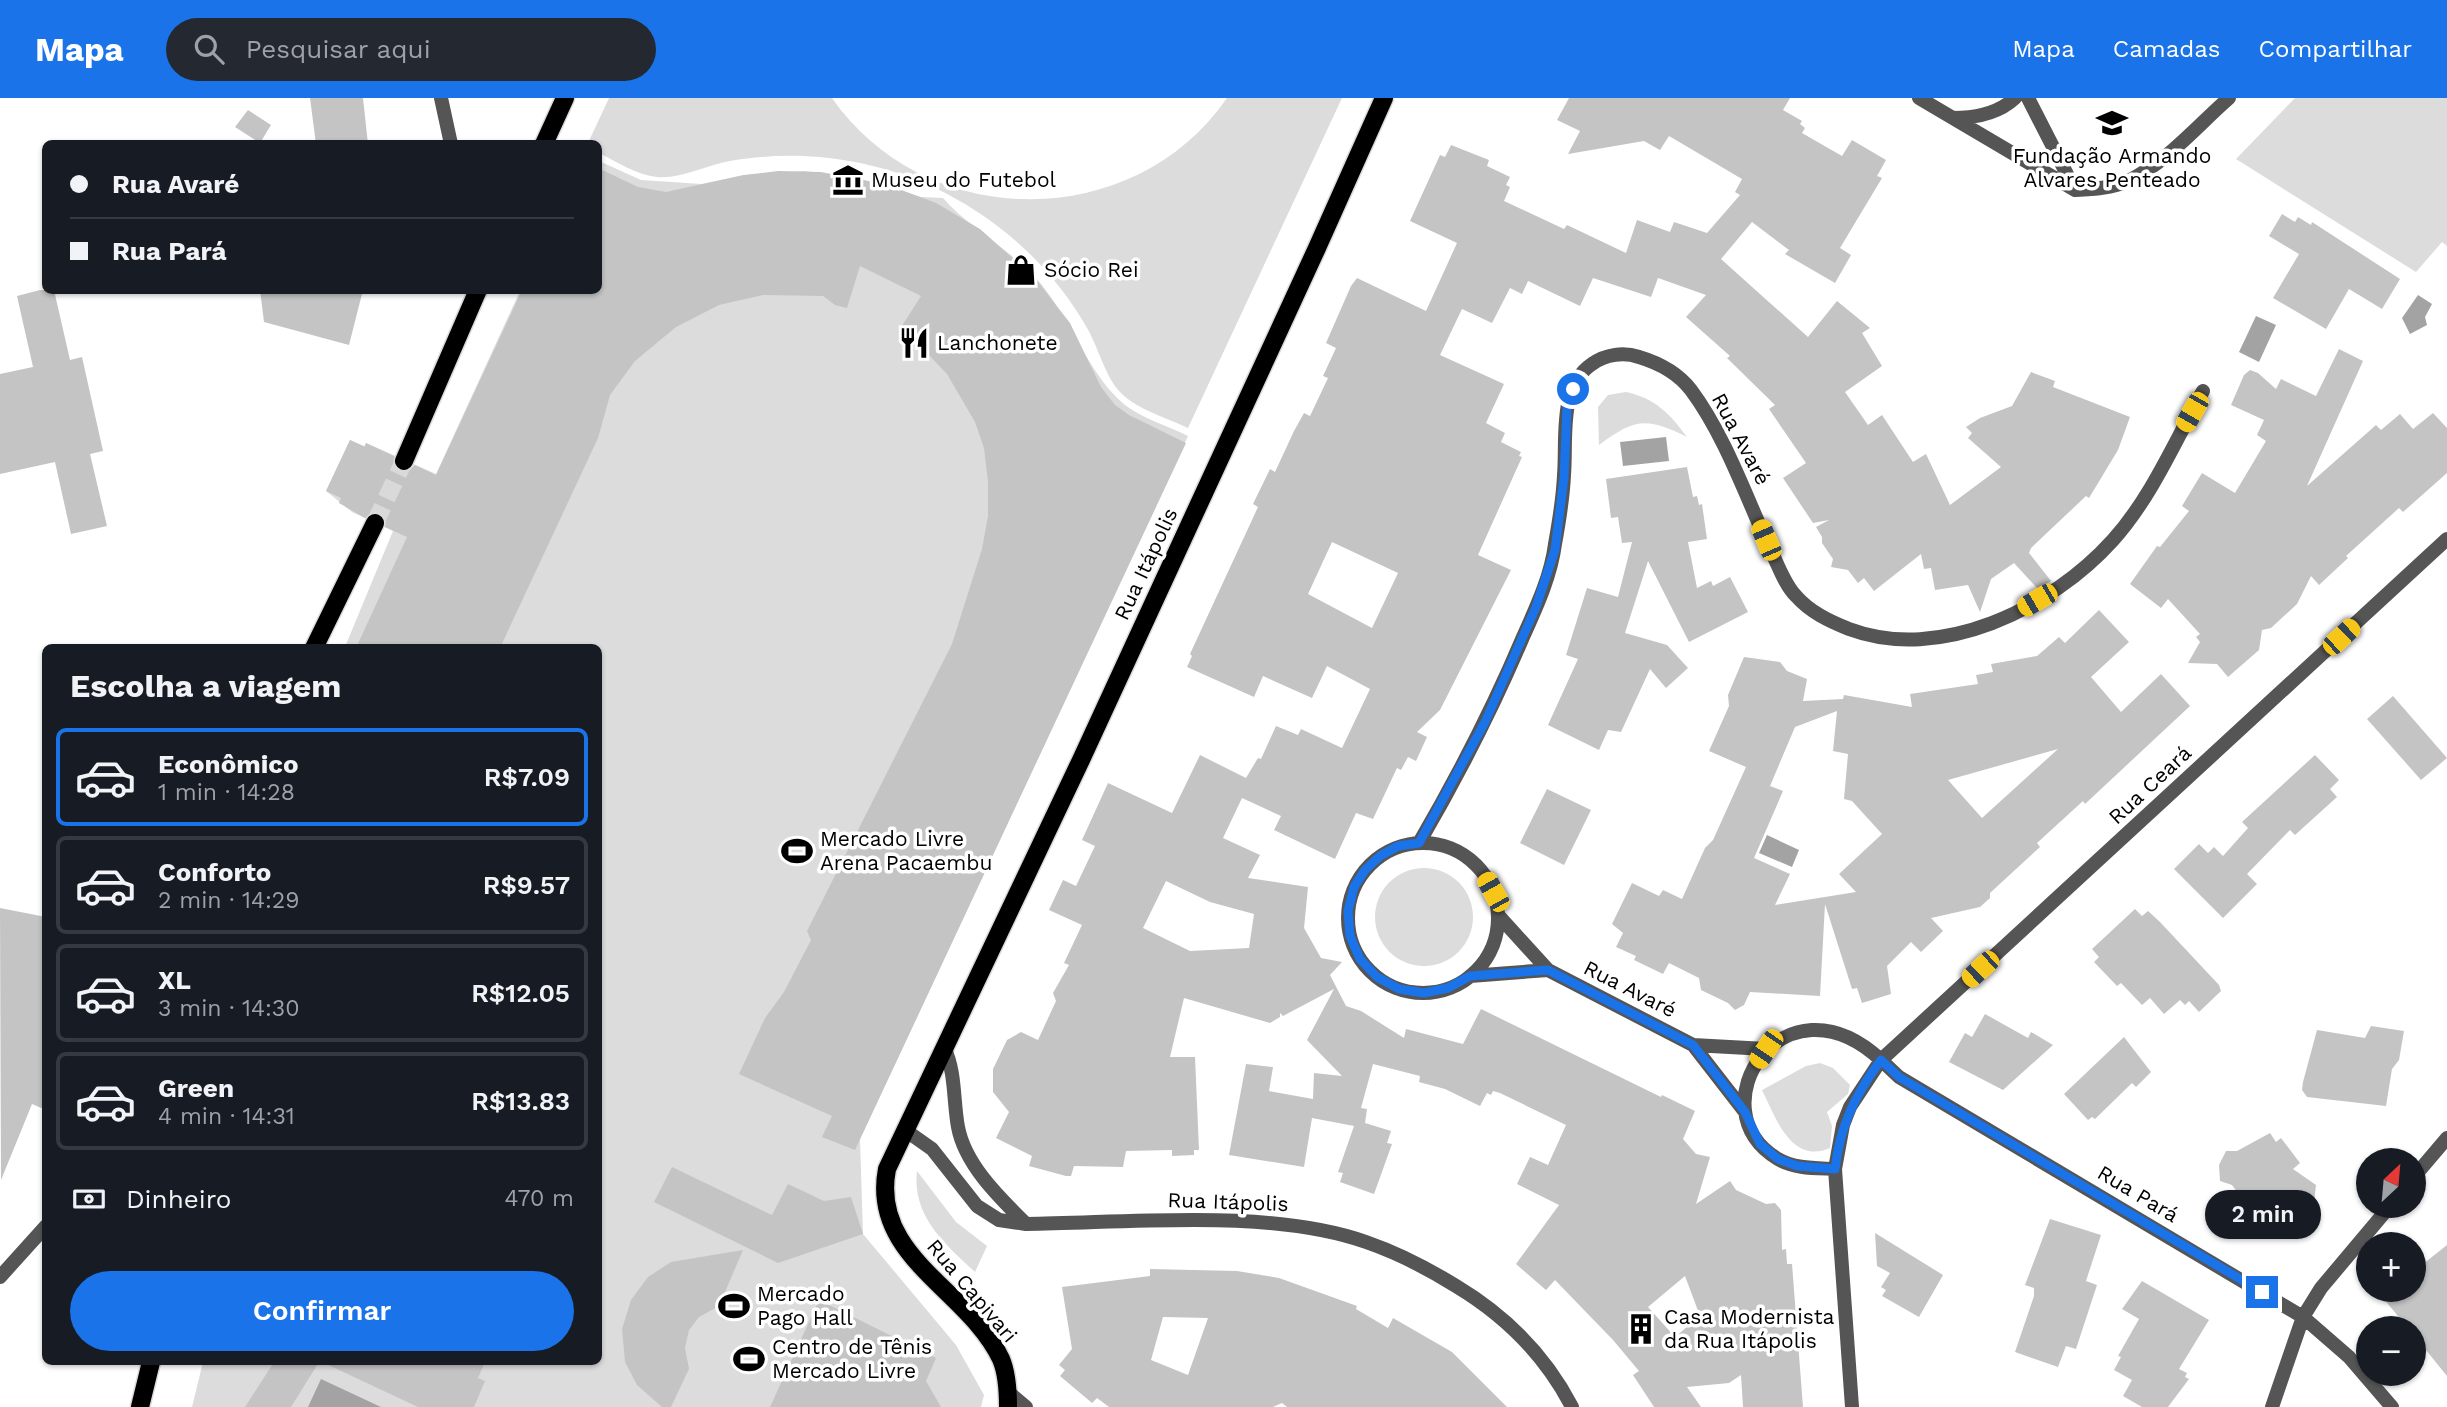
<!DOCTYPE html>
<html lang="pt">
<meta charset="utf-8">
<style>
:root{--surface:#171b24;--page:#242831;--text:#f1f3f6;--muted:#9ea1a6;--line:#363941;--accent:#1a73e8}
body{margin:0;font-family:"Work Sans",sans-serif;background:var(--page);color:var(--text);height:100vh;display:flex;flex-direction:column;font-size:26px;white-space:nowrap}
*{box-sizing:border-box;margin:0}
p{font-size:23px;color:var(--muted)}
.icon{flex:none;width:38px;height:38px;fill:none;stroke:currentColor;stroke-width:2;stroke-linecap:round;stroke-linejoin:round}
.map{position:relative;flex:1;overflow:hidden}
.details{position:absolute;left:42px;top:546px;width:560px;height:721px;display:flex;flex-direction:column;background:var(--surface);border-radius:10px;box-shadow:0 2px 5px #0004}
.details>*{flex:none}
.guide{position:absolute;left:42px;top:42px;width:560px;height:154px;border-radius:10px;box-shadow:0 2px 5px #0004;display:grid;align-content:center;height:154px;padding:0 28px;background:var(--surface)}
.needle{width:46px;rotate:26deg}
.tools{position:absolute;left:2356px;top:1050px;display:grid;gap:14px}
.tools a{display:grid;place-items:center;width:70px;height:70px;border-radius:50%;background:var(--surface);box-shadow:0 2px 5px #0004;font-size:35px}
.end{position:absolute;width:32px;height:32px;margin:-16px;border:9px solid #1a73e8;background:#fff;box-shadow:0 0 0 4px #fff}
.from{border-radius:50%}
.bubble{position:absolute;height:49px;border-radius:24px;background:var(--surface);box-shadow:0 2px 5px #0004;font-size:23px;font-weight:600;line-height:49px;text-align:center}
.car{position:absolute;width:21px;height:42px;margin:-21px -10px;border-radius:9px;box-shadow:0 0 5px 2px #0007;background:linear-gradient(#f5c518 24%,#345 0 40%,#f5c518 0 76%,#345 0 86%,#f5c518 0)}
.guide b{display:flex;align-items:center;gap:24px;height:66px;font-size:26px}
.guide b+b{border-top:2px solid var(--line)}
.guide i{width:18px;height:18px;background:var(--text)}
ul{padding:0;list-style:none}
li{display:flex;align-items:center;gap:21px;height:98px;margin:0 14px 10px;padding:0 14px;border:4px solid var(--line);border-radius:10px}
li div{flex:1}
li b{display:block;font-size:26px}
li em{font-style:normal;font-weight:600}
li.selected{border-color:var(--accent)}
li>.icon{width:63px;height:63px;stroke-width:1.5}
h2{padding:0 28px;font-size:32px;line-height:84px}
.pay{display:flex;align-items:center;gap:18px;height:77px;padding:0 28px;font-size:26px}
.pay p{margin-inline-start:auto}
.primary-button{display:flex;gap:14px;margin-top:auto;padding:14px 28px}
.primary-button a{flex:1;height:80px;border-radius:42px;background:var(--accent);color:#fff;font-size:28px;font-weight:600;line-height:80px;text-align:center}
header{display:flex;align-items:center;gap:42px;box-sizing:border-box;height:98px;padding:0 35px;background:var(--accent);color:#fff}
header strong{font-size:33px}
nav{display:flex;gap:38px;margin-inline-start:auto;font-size:24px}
.search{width:490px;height:63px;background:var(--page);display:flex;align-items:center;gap:18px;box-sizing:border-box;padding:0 24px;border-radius:38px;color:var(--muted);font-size:26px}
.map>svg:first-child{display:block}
</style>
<header>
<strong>Mapa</strong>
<div class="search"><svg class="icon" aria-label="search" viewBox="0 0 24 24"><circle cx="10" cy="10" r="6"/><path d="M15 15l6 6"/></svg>Pesquisar aqui</div>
<nav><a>Mapa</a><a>Camadas</a><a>Compartilhar</a></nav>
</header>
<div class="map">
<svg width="2447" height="1309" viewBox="0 0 2447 1309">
<rect width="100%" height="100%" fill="#fff"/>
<!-- green -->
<path fill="#dcdcdc" d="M609 0H832C926 135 1134 135 1227 0H1342L1188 330C1167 320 1139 312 1122 296 1105 280 1099 250 1087 230 1052 168 997 119 933 89 870 60 797 51 730 63 707 67 681 81 657 79 637 77 617 64 599 55L598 46 588 45Z
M2295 0H2447V148L2442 144 2416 174 2236 61Z
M599 63 641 82 702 86 744 77 804 73 855 79 921 99 943 100C970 131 1008 150 1036 180 1070 218 1088 277 1125 307 1142 320 1168 328 1188 338L860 1041 863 1136 956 1247 984 1297 981 1309H192L203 1264H598V550L345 549 393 433 352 414 326 393 350 342 364 348 366 345 436 376 520 193 598 192Z
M1626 294C1655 300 1670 316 1687 339 1647 319 1635 320 1599 347L1598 309 1608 297Z
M1375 819a49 49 0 1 1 98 0a49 49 0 1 1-98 0Z
M1820 965 1833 970 1850 987 1848 996 1827 1014 1832 1028 1830 1050C1791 1067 1775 1018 1762 992L1806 968Z
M917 1073 956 1124 987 1148 975 1174C944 1145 912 1118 917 1073Z"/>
<!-- water -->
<path fill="#a3a3a3" d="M2418 197 2432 206 2425 219 2427 227 2410 236 2402 220Z
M2256 218 2276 227 2259 264 2239 254Z
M1666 339 1669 363 1623 368 1620 344Z
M1767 737 1799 752 1792 769 1759 755Z
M321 1281 381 1309H308Z"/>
<!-- building -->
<path fill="#c4c4c4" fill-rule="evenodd" d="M310 0H363L368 46H316Z
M1569 0H1790L1783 12 1802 23 1800 26 1805 30 1802 35 1842 58 1852 42 1886 62 1877 78 1882 80 1840 150 1851 157 1835 185 1785 156 1789 152 1752 124 1721 161 1808 239 1837 203 1870 230 1862 235 1882 268 1845 294 1868 327 1882 317 1913 364 1926 356 1950 407 2001 369 1968 340 1972 335 1966 329 1980 320 2012 308 2031 274 2055 283 2053 289 2130 319 2118 352 2089 400 2086 398 2031 450 2029 455 2051 483 2038 491 2014 465 1991 481 1980 514 1968 487 1935 492 1931 470 1924 471 1921 456 1874 493 1864 480 1858 485 1848 472 1831 469 1833 461 1822 445V439L1816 429 1829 422 1813 425 1783 380 1806 365 1769 311 1775 307 1727 260 1730 258 1686 219 1706 197 1658 180 1651 199 1593 180 1580 208 1528 183 1522 196 1510 190 1492 225 1462 211 1440 257 1504 286 1486 325 1505 335 1501 344 1521 354 1519 358 1522 359 1478 457 1511 472 1440 612 1417 634 1427 639 1416 663 1408 659 1401 672 1397 670 1373 721 1356 715 1335 761 1274 732 1281 718 1242 700 1223 740 1260 757 1248 780 1308 789 1304 830 1321 860 1342 864 1330 877 1346 908 1361 913 1404 940 1406 931 1463 946 1481 911 1661 999 1662 997 1695 1013 1683 1041 1696 1056 1710 1059 1696 1106 1730 1083 1736 1092 1766 1106 1775 1105 1781 1112 1782 1152 1786 1151 1787 1166H1792L1803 1309H1743L1741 1277 1729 1285 1687 1289 1701 1309H1654L1633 1277 1639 1273 1613 1242 1555 1182 1546 1192 1516 1166 1559 1107 1517 1086 1530 1059 1548 1067 1566 1027 1500 995 1493 993 1491 997 1487 995 1480 1008 1445 991 1419 984 1420 978 1373 966 1361 1010 1367 1011 1365 1025 1391 1033 1387 1045 1392 1046 1374 1096 1340 1084 1343 1075 1338 1074 1354 1028 1312 1020 1304 1069 1229 1057 1246 966 1273 969 1269 993 1313 1001 1314 975 1342 978 1307 942 1334 891 1283 918 1280 915V919L1270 925 1184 900 1170 959H1195L1199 1052H1194V1057L1172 1058V1052L1126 1053 1123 1069 1074 1068 1071 1078H1066L1029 1068 1032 1058 996 1040 1009 1014 993 994V971L1007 942 1021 934 1038 942 1056 903 1053 895 1069 867 1064 865 1082 827 1049 812 1063 782 1076 788 1095 748 1082 742 1108 685 1172 715 1200 657 1246 680 1258 660 1261 661 1276 628 1298 637 1301 631 1342 650 1370 591 1327 568 1312 600 1263 578 1254 599 1187 569 1192 558 1190 556 1258 409 1253 406 1270 371 1275 374 1294 333 1304 315 1310 318 1328 280 1323 278 1336 250 1326 245 1351 188 1357 180 1426 213 1457 145 1410 123 1440 57 1445 59 1451 47 1489 62 1487 68 1510 79 1506 87 1510 89 1504 103 1564 131 1567 127 1626 155 1637 122 1670 134 1674 124 1707 135 1740 97 1735 94 1742 81 1669 38 1660 52 1644 43 1568 56 1580 33 1557 22ZM1332 444 1398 475 1372 530 1308 496ZM1166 783 1210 804 1254 816 1249 850 1190 853 1143 830ZM1685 1178 1700 1218 1675 1239 1648 1209Z
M248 12 271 27 260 45 235 29Z
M598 70 638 89 666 94 744 77 778 73 821 74 888 87 936 105 980 131 1035 180 1070 225 1101 289 1115 307 1129 317 1186 345 855 1052 822 1039 832 1018 739 976 765 920 784 894 811 842 807 833 952 546 982 451 988 418V384L984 350 975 324 947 276 927 255 898 234 921 198 860 168 847 210 835 207 823 198 763 197 719 207 676 229 635 263 610 297 598 340 500 550H356L407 439 385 429 386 424 381 415 374 414 365 420 339 405 341 400 326 393 350 342 365 349 366 345 394 358 395 369 400 374 410 372 415 367 436 377 522 192H598Z
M2282 116 2295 124 2298 119 2311 127 2312 124 2400 181 2382 211 2349 191 2326 231 2273 200 2299 156 2269 138Z
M40 192H54L70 262 82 259 103 353 90 356 107 428 71 436 55 364 0 376V276L33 269 17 198Z
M260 192H363L349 247 264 224Z
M2339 251 2363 263 2307 388 2376 327 2381 332 2400 316 2413 331 2433 315 2447 330V375L2403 414 2399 410 2346 458 2348 460 2319 487 2311 478 2297 506 2271 530 2262 532 2259 552 2228 579 2217 566 2188 565 2200 544 2196 539 2200 536 2168 501 2161 510 2130 486 2157 448 2160 449 2189 413 2182 408 2202 375 2235 395 2266 343 2257 337 2264 322 2231 307 2244 277 2250 272 2258 275 2276 291 2281 281 2316 298Z
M1687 369 1693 399 1697 398 1699 407 1702 406 1707 441 1688 444 1697 490 1711 483 1713 488 1730 479 1748 514 1689 544 1648 463 1625 535 1667 547 1688 570 1666 590 1650 571 1621 634 1608 632 1599 652 1548 627 1578 561 1566 557 1587 490 1618 499 1632 444 1622 445 1618 419 1611 420 1606 381Z
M2099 512 2129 544 2091 579 2121 614 2161 576 2190 608 2085 706 2083 703 2037 745 2040 749 1990 795V800L1980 809 1931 820 1943 833 1921 854 1911 844 1887 868 1891 896 1862 905 1857 890 1852 891 1825 806 1820 898 1750 894 1744 907 1735 912 1728 905 1701 892 1699 880 1669 865 1663 876 1634 862 1636 858 1616 849 1623 835 1612 826 1632 785 1659 798 1663 792 1682 801 1705 750 1713 742 1746 669 1709 653 1729 608 1728 597 1744 559 1780 564 1787 573 1807 581 1803 603 1843 601 1844 597 1912 609 1910 596 1978 586 1976 577 1993 574 1991 566 2037 558 2059 539 2065 545ZM1837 613 1833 653 1848 656 1844 701 1852 703 1882 736 1839 776 1856 794 1775 807 1790 776 1754 760 1783 693 1770 688 1795 629ZM2058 651 1982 720 1948 682Z
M2393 598 2447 660 2421 682 2367 621Z
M2315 657 2339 682 2330 691 2337 699 2295 737 2290 732 2247 776 2257 786 2223 820 2174 771 2199 746 2208 755 2214 749 2223 758 2248 730 2242 724Z
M1547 691 1591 712 1564 767 1520 745Z
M0 810 46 819V1012L32 1006 1 1082Z
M2135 811 2142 818 2148 813 2160 824 2219 887 2221 893 2199 914 2189 903 2185 907 2180 902 2164 916 2150 900 2142 907 2121 885 2117 888 2094 864 2099 859 2092 851Z
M1985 916 2028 940 2031 934 2053 947 2003 992 1949 964 1965 935 1972 939Z
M2371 928 2404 933 2399 962 2392 971 2386 1008 2307 999 2302 992 2303 984 2317 932 2365 940Z
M2124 939 2151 974 2136 989 2132 985 2095 1021 2092 1019 2088 1022 2064 996Z
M2270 1035 2276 1044 2281 1040 2300 1065 2293 1071 2316 1087 2314 1105 2277 1135 2249 1094 2240 1098 2232 1087 2220 1083 2219 1067 2226 1053H2237Z
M672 1069 772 1117 788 1086 824 1103 851 1099 863 1136 778 1165 654 1104Z
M2050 1121 2101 1137 2086 1183 2097 1187 2076 1251 2066 1248 2058 1269 2015 1254 2034 1198V1190L2025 1187Z
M1875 1135 1943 1177 1919 1219 1882 1198 1886 1192 1881 1189 1890 1175 1877 1168Z
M2447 1147V1278L2413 1236V1230H2408L2383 1200 2393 1192H2413V1174Z
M743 1152 719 1208 699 1219 689 1232 685 1250 689 1271 671 1309H662L637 1287 625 1264 622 1231 631 1202 648 1179 671 1164Z
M1150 1171 1237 1173 1279 1180 1357 1208 1356 1211 1388 1230 1393 1220 1452 1254 1507 1309H1287L1282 1305 1273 1309H1109L1097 1300 1092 1305 1060 1278 1065 1272 1059 1267 1072 1251 1062 1189 1150 1178ZM1163 1219 1208 1220 1188 1277 1151 1262Z
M2142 1183 2209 1222 2179 1271 2187 1275 2185 1279 2189 1281 2168 1309H2142L2123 1298 2132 1282 2114 1272 2121 1259 2118 1258 2139 1221 2122 1211Z
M819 1202 936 1260 926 1283 941 1309H770Z
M274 1264H319L291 1309H245Z
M322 1264H485L478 1280 485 1283 474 1309H418Z"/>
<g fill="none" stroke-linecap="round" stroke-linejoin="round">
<!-- primary-tunnel -->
<path stroke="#d9d9d9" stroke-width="18" stroke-dasharray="18 9" stroke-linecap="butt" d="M375 425 404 363"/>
<defs>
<path id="primary" d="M544 46 565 0
M404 363 478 192
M314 550 375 425
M140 1309 151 1264
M1008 1309C1008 1294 1007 1275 1001 1261 969 1192 870 1159 887 1071L1081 662 1317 150 1384 0"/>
</defs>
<!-- primary casing -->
<use href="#primary" stroke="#dbdbdb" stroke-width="21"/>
<!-- street -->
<path stroke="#555" stroke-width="14" d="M441 0 451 46
M1919 0 2075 92C2093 91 2112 90 2128 83 2166 65 2198 27 2229 0
M2028 0 2075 92
M1953 20C1976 20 1998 16 2015 0
M1419 745C1458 678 1493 610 1523 539 1536 510 1551 478 1555 446 1559 424 1563 400 1564 377 1567 341 1558 289 1592 266 1606 256 1624 254 1639 259 1659 265 1678 275 1691 292 1726 339 1747 402 1772 455 1779 469 1785 487 1796 498 1810 514 1829 523 1849 531 1940 565 2051 511 2113 442 2151 400 2175 343 2203 293
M1348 820a75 75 0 1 1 150 0a75 75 0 1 1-150 0Z
M1498 817 1548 872 1693 947 1766 951
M1470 878 1548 872
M1693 947 1745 1014
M944 949C956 975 953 1002 958 1029 965 1067 1000 1100 1026 1126
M905 1032 932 1051 977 1108 999 1122 1026 1126C1128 1125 1270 1110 1366 1144 1398 1155 1427 1170 1456 1188 1506 1218 1545 1257 1572 1309
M1835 1071C1816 1070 1795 1071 1778 1061 1694 1011 1783 871 1881 962L1850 1009 1843 1027 1835 1071 1852 1309
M2413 1080 2447 1040
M0 1179 46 1128
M1007 1293 1026 1309
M2272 1309 2303 1219 2321 1190 2390 1108
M2392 1309 2349 1259 2303 1219 1899 979 1881 962 2447 441"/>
<!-- primary -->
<use href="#primary" stroke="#000" stroke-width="18"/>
</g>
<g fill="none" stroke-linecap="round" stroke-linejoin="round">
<!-- route -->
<path stroke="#1a73e8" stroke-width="9" d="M1573 291 1567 310 1564 380 1555 452 1536 509 1485 624 1419 745 1398 748 1380 758 1365 772 1354 789 1348 813 1350 838 1360 861 1377 879 1399 891 1424 895 1448 890 1470 878 1548 872 1693 947 1745 1014 1760 1046 1778 1061 1797 1068 1835 1071C1840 1028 1855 997 1881 962L1899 979 2262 1194"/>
</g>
<!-- icons -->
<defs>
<symbol id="university-bare" viewBox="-9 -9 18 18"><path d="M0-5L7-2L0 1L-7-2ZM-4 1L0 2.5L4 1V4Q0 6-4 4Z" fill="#000" stroke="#fff" stroke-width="2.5" paint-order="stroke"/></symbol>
<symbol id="museum-bare" viewBox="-9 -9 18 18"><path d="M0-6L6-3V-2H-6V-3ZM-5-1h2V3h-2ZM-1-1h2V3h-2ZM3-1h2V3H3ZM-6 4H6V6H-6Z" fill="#000" stroke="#fff" stroke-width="2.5" paint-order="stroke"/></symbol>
<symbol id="shop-bare" viewBox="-9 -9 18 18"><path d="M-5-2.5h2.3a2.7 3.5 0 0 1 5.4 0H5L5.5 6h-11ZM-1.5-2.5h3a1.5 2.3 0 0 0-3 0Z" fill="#000" stroke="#fff" stroke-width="2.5" paint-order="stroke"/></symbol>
<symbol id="restaurant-bare" viewBox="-9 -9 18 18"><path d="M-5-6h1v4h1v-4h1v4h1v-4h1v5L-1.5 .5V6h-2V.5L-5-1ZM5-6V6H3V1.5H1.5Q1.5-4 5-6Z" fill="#000" stroke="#fff" stroke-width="2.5" paint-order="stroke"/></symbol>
<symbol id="stadium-bare" viewBox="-9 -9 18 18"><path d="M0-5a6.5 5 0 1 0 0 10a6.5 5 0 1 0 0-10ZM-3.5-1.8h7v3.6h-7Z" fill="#000" stroke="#fff" stroke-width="2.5" paint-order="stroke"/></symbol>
<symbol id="building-bare" viewBox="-9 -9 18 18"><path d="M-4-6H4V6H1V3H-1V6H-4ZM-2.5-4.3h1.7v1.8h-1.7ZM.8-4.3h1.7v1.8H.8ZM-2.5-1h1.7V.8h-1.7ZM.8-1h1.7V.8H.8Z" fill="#000" stroke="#fff" stroke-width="2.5" paint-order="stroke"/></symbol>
</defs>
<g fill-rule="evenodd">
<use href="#university-bare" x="2090" y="3" width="44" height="44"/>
<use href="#museum-bare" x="826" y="60" width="44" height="44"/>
<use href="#shop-bare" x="999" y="150" width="44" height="44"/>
<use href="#restaurant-bare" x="892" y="223" width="44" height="44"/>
<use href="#stadium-bare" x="775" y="731" width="44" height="44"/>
<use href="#stadium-bare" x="712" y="1186" width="44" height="44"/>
<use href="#building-bare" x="1619" y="1209" width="44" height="44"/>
<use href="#stadium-bare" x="727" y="1239" width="44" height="44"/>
</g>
<g text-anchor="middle" stroke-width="7" stroke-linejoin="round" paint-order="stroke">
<!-- poi labels -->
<g font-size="21" fill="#000" stroke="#fff" text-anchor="start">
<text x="2112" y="65" text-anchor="middle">Fundação Armando<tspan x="2112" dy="24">Alvares Penteado</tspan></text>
<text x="871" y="89">Museu do Futebol</text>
<text x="1044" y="179">Sócio Rei</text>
<text x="937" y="252">Lanchonete</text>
<text x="820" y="748">Mercado Livre<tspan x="820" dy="24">Arena Pacaembu</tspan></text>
<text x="757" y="1203">Mercado<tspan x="757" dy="24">Pago Hall</tspan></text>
<text x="1664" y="1226">Casa Modernista<tspan x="1664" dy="24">da Rua Itápolis</tspan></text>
<text x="772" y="1256">Centro de Tênis<tspan x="772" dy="24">Mercado Livre</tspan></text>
</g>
<!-- street labels -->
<g font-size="21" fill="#000" stroke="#fff">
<text transform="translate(1741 341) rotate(62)" y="7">Rua Avaré</text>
<text transform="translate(1146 466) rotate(-65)" y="7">Rua Itápolis</text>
<text transform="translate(2150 687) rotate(-43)" y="7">Rua Ceará</text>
<text transform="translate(1630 891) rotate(27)" y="7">Rua Avaré</text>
<text transform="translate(2138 1096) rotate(31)" y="7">Rua Pará</text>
<text transform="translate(1228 1104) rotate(2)" y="7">Rua Itápolis</text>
<text transform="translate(972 1193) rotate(50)" y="7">Rua Capivari</text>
</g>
</g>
</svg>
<div class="tools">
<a><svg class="needle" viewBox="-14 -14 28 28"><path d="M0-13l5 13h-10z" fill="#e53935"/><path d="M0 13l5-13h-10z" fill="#9ea1a6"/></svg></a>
<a>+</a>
<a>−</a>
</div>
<i class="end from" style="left:1573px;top:291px"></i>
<i class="end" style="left:2262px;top:1194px"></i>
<div class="bubble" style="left:2205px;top:1092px;width:116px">2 min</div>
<i class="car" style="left:2192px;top:314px;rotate:210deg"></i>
<i class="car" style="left:1766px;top:442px;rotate:337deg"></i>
<i class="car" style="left:2037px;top:502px;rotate:240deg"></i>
<i class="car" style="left:2341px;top:539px;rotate:47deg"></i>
<i class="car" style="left:1493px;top:794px;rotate:331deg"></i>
<i class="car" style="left:1980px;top:871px;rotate:227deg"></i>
<i class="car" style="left:1766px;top:951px;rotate:214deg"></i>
<div class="guide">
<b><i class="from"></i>Rua Avaré</b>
<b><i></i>Rua Pará</b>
</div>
<section class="details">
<h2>Escolha a viagem</h2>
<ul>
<li class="selected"><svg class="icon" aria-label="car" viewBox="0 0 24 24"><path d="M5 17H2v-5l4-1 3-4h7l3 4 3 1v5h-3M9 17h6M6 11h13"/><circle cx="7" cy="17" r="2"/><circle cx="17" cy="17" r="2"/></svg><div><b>Econômico</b><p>1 min · 14:28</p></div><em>R$7.09</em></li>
<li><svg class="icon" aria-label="car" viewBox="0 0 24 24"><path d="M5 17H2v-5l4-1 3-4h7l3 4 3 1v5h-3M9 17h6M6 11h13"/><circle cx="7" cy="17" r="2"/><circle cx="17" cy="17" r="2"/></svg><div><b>Conforto</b><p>2 min · 14:29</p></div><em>R$9.57</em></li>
<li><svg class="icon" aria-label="car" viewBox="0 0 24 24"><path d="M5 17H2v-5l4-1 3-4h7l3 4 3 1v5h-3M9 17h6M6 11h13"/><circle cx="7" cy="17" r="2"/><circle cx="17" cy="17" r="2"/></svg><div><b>XL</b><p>3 min · 14:30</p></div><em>R$12.05</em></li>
<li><svg class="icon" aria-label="car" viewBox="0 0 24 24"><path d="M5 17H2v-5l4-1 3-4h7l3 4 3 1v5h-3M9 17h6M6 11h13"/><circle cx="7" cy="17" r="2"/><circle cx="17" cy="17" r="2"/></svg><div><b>Green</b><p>4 min · 14:31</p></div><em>R$13.83</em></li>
</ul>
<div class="pay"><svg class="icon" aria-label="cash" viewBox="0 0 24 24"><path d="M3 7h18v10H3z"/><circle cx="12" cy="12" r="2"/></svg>Dinheiro<p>470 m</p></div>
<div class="primary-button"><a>Confirmar</a></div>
</section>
</div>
